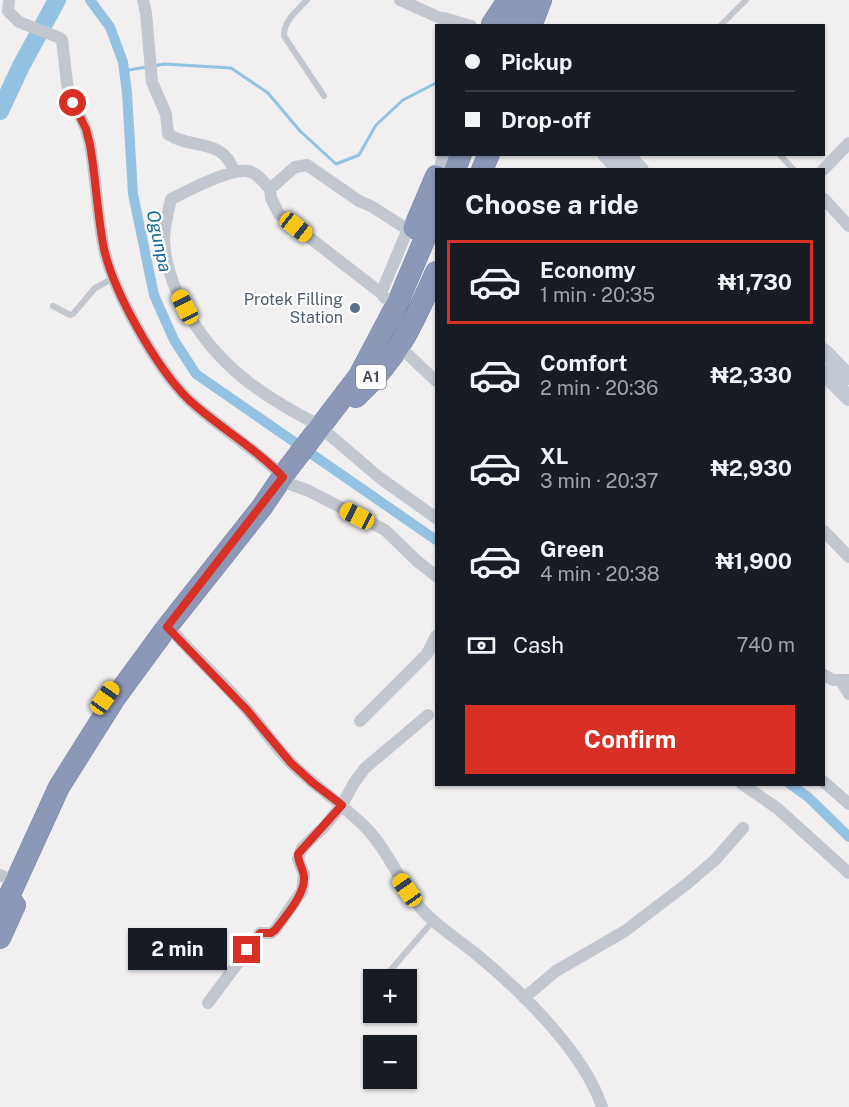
<!DOCTYPE html>
<meta charset="utf-8">
<style>
:root{--surface:#171b24;--page:#20242c;--text:#f1f3f6;--muted:#9ea1a6;--line:#363941;--accent:#d93025}
body{margin:0;font-family:"Public Sans",sans-serif;background:var(--page);color:var(--text);height:100vh;display:flex;flex-direction:column;font-size:22px;white-space:nowrap}
*{box-sizing:border-box;margin:0}
p{font-size:20px;color:var(--muted)}
.icon{flex:none;width:33px;height:33px;fill:none;stroke:currentColor;stroke-width:2;stroke-linecap:round;stroke-linejoin:round}
.map{position:relative;flex:1;overflow:hidden}
.panel{position:absolute;left:435px;top:168px;width:390px;height:618px;display:flex;flex-direction:column;background:var(--surface);border-radius:0px;box-shadow:0 2px 4px #0004}
.panel>*{flex:none}
.guide{position:absolute;left:435px;top:24px;width:390px;height:132px;border-radius:0px;box-shadow:0 2px 4px #0004;display:grid;align-content:center;height:132px;padding:0 30px;background:var(--surface)}
.buttons{position:absolute;left:363px;top:969px;display:grid;gap:12px}
.buttons a{display:grid;place-items:center;width:54px;height:54px;border-radius:0px;background:var(--surface);box-shadow:0 2px 4px #0004;font-size:30px}
.end{position:absolute;width:27px;height:27px;margin:-14px;border:8px solid #d93025;background:#fff;box-shadow:0 0 0 3px #fff}
.from{border-radius:50%}
.bubble{position:absolute;height:42px;border-radius:0px;background:var(--surface);box-shadow:0 2px 4px #0004;font-size:20px;font-weight:700;line-height:42px;text-align:center}
.car{position:absolute;width:18px;height:36px;margin:-18px -9px;border-radius:8px;box-shadow:0 0 4px 2px #0007;background:linear-gradient(#f5c518 24%,#345 0 40%,#f5c518 0 76%,#345 0 86%,#f5c518 0)}
.guide b{display:flex;align-items:center;gap:21px;height:57px;font-size:22px}
.guide b+b{border-top:2px solid var(--line)}
.guide i{width:15px;height:15px;background:var(--text)}
ul{padding:0;list-style:none}
li{display:flex;align-items:center;gap:18px;height:84px;margin:0 12px 9px;padding:0 18px;border:3px solid transparent;border-radius:0px}
li div{flex:1}
li b{display:block;font-size:22px}
li em{font-style:normal;font-weight:700}
li.on{border-color:var(--accent)}
li>.icon{width:54px;height:54px;stroke-width:1.5}
h2{padding:0 30px;font-size:27px;line-height:72px}
.pay{display:flex;align-items:center;gap:15px;height:66px;padding:0 30px;font-size:22px}
.pay p{margin-inline-start:auto}
.cta{display:flex;gap:12px;margin-top:auto;padding:12px 30px}
.cta a{flex:1;height:69px;border-radius:0px;background:var(--accent);color:#fff;font-size:24px;font-weight:700;line-height:69px;text-align:center}
.map>svg:first-child{display:block}
</style>
<div class="map">
<svg width="849" height="1107" viewBox="0 0 849 1107">
<rect width="100%" height="100%" fill="#f1efef"/>
<g fill="none" stroke-linecap="round" stroke-linejoin="round">
<!-- stream -->
<path stroke="#93c2e3" stroke-width="3" d="M153 66 164 64 231 68 268 93 300 131 336 164 359 155 376 125 403 100 436 83
M124 71 146 67"/>
<!-- canal -->
<path stroke="#93c2e3" stroke-width="10" d="M90 0 110 27 123 62 127 93 133 194 154 295 174 340 196 374 436 540
M790 784 808 797 849 837"/>
<!-- river -->
<path stroke="#93c2e3" stroke-width="18" d="M0 111 21 66 57 0"/>
<defs>
<path id="highway" d="M492 24 508 0
M515 26 525 0
M531 26 541 0
M455 170 461 154
M482 170 489 154
M414 228 436 176
M356 397C399 357 413 324 436 272
M0 916 59 787 115 698 167 627 262 507 287 470 359 376 398 302 436 212
M0 938 15 905"/>
</defs>
<!-- highway casing -->
<use href="#highway" stroke="#7783a4" stroke-width="22"/>
<!-- lane -->
<path stroke="#c1c6cf" stroke-width="6" d="M307 0C298 10 283 21 284 36L324 96
M720 26 746 0
M779 154 794 170
M53 306 70 315 73 314 95 288 114 278
M382 980 433 921"/>
<!-- street -->
<path stroke="#c1c6cf" stroke-width="12" d="M9 0 8 11 19 22 60 38 62 40 68 91 86 129 90 145C96 179 97 214 104 249 114 293 156 367 188 399 218 427 255 448 283 477
M143 0 146 13 152 82 166 114 168 134C191 150 224 137 234 172
M400 0 449 22V26
M444 18 471 26
M439 170 444 154
M823 170 849 143
M270 189C263 182 258 173 248 171 230 168 187 191 171 199 168 213 164 226 164 240 165 265 173 285 184 306 215 365 263 397 321 426
M824 199 849 226
M381 293 411 222
M385 298 381 293 279 214 271 198 270 189 295 167 307 165 359 201 371 206 407 229
M400 347 436 381
M326 432 380 478 436 518
M290 484 309 491 385 530 417 561 436 576
M824 531 849 557
M162 624 176 635C199 661 225 684 248 711 263 728 275 747 291 763 315 787 343 804 367 829 391 854 402 889 426 914 441 929 460 941 476 954 520 990 584 1052 602 1107
M824 675 833 680H849
M841 681 849 694
M360 721 427 654 436 636
M824 782 849 804
M742 784 777 808 849 873
M0 875 9 879
M524 998 556 971 625 931 688 883 715 860 743 828
M208 1003 260 933H271L275 930 302 891 304 874 298 859 302 848 324 827 342 805 354 783 365 768 428 715"/>
<!-- secondary -->
<path stroke="#c3c8d5" stroke-width="16" d="M605 154 620 170
M626 154 641 170
M824 351 849 377
M824 373 849 398"/>
<!-- highway -->
<use href="#highway" stroke="#8b98b8" stroke-width="21"/>
</g>
<g fill="none" stroke-linecap="round" stroke-linejoin="round">
<!-- route -->
<path stroke="#d93025" stroke-width="8" d="M73 103 86 129 90 145C96 179 97 214 104 249 114 293 156 367 188 399 218 427 255 447 283 477L167 627 247 710 291 763 313 783 342 805 298 854C298 864 304 869 304 878 305 894 285 917 275 930L271 933H260L247 950"/>
</g>
<!-- markers -->
<circle fill="#5c6f8a" stroke="#fff" stroke-width="2" cx="355" cy="308" r="6"/>
<g text-anchor="middle" stroke-width="4.5" stroke-linejoin="round" paint-order="stroke">
<!-- shield labels -->
<rect fill="#fff" stroke="#80838c" stroke-width="1.5" x="356" y="365" width="30" height="24" rx="4.5"/>
<g font-size="15" font-weight="bold" fill="#494e5a">
<text x="371" y="382">A1</text>
</g>
<!-- service labels -->
<g font-size="16" fill="#4e5e75" stroke="#fff" text-anchor="end">
<text x="343" y="305">Protek Filling<tspan x="343" dy="18">Station</tspan></text>
</g>
<!-- water labels -->
<g font-size="18" font-style="italic" fill="#1b669b" stroke="#fff">
<text transform="translate(159 241) rotate(78)" y="6">Ogunpa</text>
</g>
</g>
</svg>
<div class="buttons">
<a>+</a>
<a>−</a>
</div>
<i class="end from" style="left:73px;top:103px"></i>
<i class="end" style="left:247px;top:950px"></i>
<div class="bubble" style="left:128px;top:928px;width:99px">2 min</div>
<i class="car" style="left:296px;top:227px;rotate:128deg"></i>
<i class="car" style="left:185px;top:307px;rotate:333deg"></i>
<i class="car" style="left:357px;top:516px;rotate:297deg"></i>
<i class="car" style="left:105px;top:698px;rotate:35deg"></i>
<i class="car" style="left:407px;top:890px;rotate:325deg"></i>
<div class="guide">
<b><i class="from"></i>Pickup</b>
<b><i></i>Drop-off</b>
</div>
<section class="panel">
<h2>Choose a ride</h2>
<ul>
<li class="on"><svg class="icon" aria-label="car" viewBox="0 0 24 24"><path d="M5 17H2v-5l4-1 3-4h7l3 4 3 1v5h-3M9 17h6M6 11h13"/><circle cx="7" cy="17" r="2"/><circle cx="17" cy="17" r="2"/></svg><div><b>Economy</b><p>1 min · 20:35</p></div><em>₦1,730</em></li>
<li><svg class="icon" aria-label="car" viewBox="0 0 24 24"><path d="M5 17H2v-5l4-1 3-4h7l3 4 3 1v5h-3M9 17h6M6 11h13"/><circle cx="7" cy="17" r="2"/><circle cx="17" cy="17" r="2"/></svg><div><b>Comfort</b><p>2 min · 20:36</p></div><em>₦2,330</em></li>
<li><svg class="icon" aria-label="car" viewBox="0 0 24 24"><path d="M5 17H2v-5l4-1 3-4h7l3 4 3 1v5h-3M9 17h6M6 11h13"/><circle cx="7" cy="17" r="2"/><circle cx="17" cy="17" r="2"/></svg><div><b>XL</b><p>3 min · 20:37</p></div><em>₦2,930</em></li>
<li><svg class="icon" aria-label="car" viewBox="0 0 24 24"><path d="M5 17H2v-5l4-1 3-4h7l3 4 3 1v5h-3M9 17h6M6 11h13"/><circle cx="7" cy="17" r="2"/><circle cx="17" cy="17" r="2"/></svg><div><b>Green</b><p>4 min · 20:38</p></div><em>₦1,900</em></li>
</ul>
<div class="pay"><svg class="icon" aria-label="cash" viewBox="0 0 24 24"><path d="M3 7h18v10H3z"/><circle cx="12" cy="12" r="2"/></svg>Cash<p>740 m</p></div>
<div class="cta"><a>Confirm</a></div>
</section>
</div>
